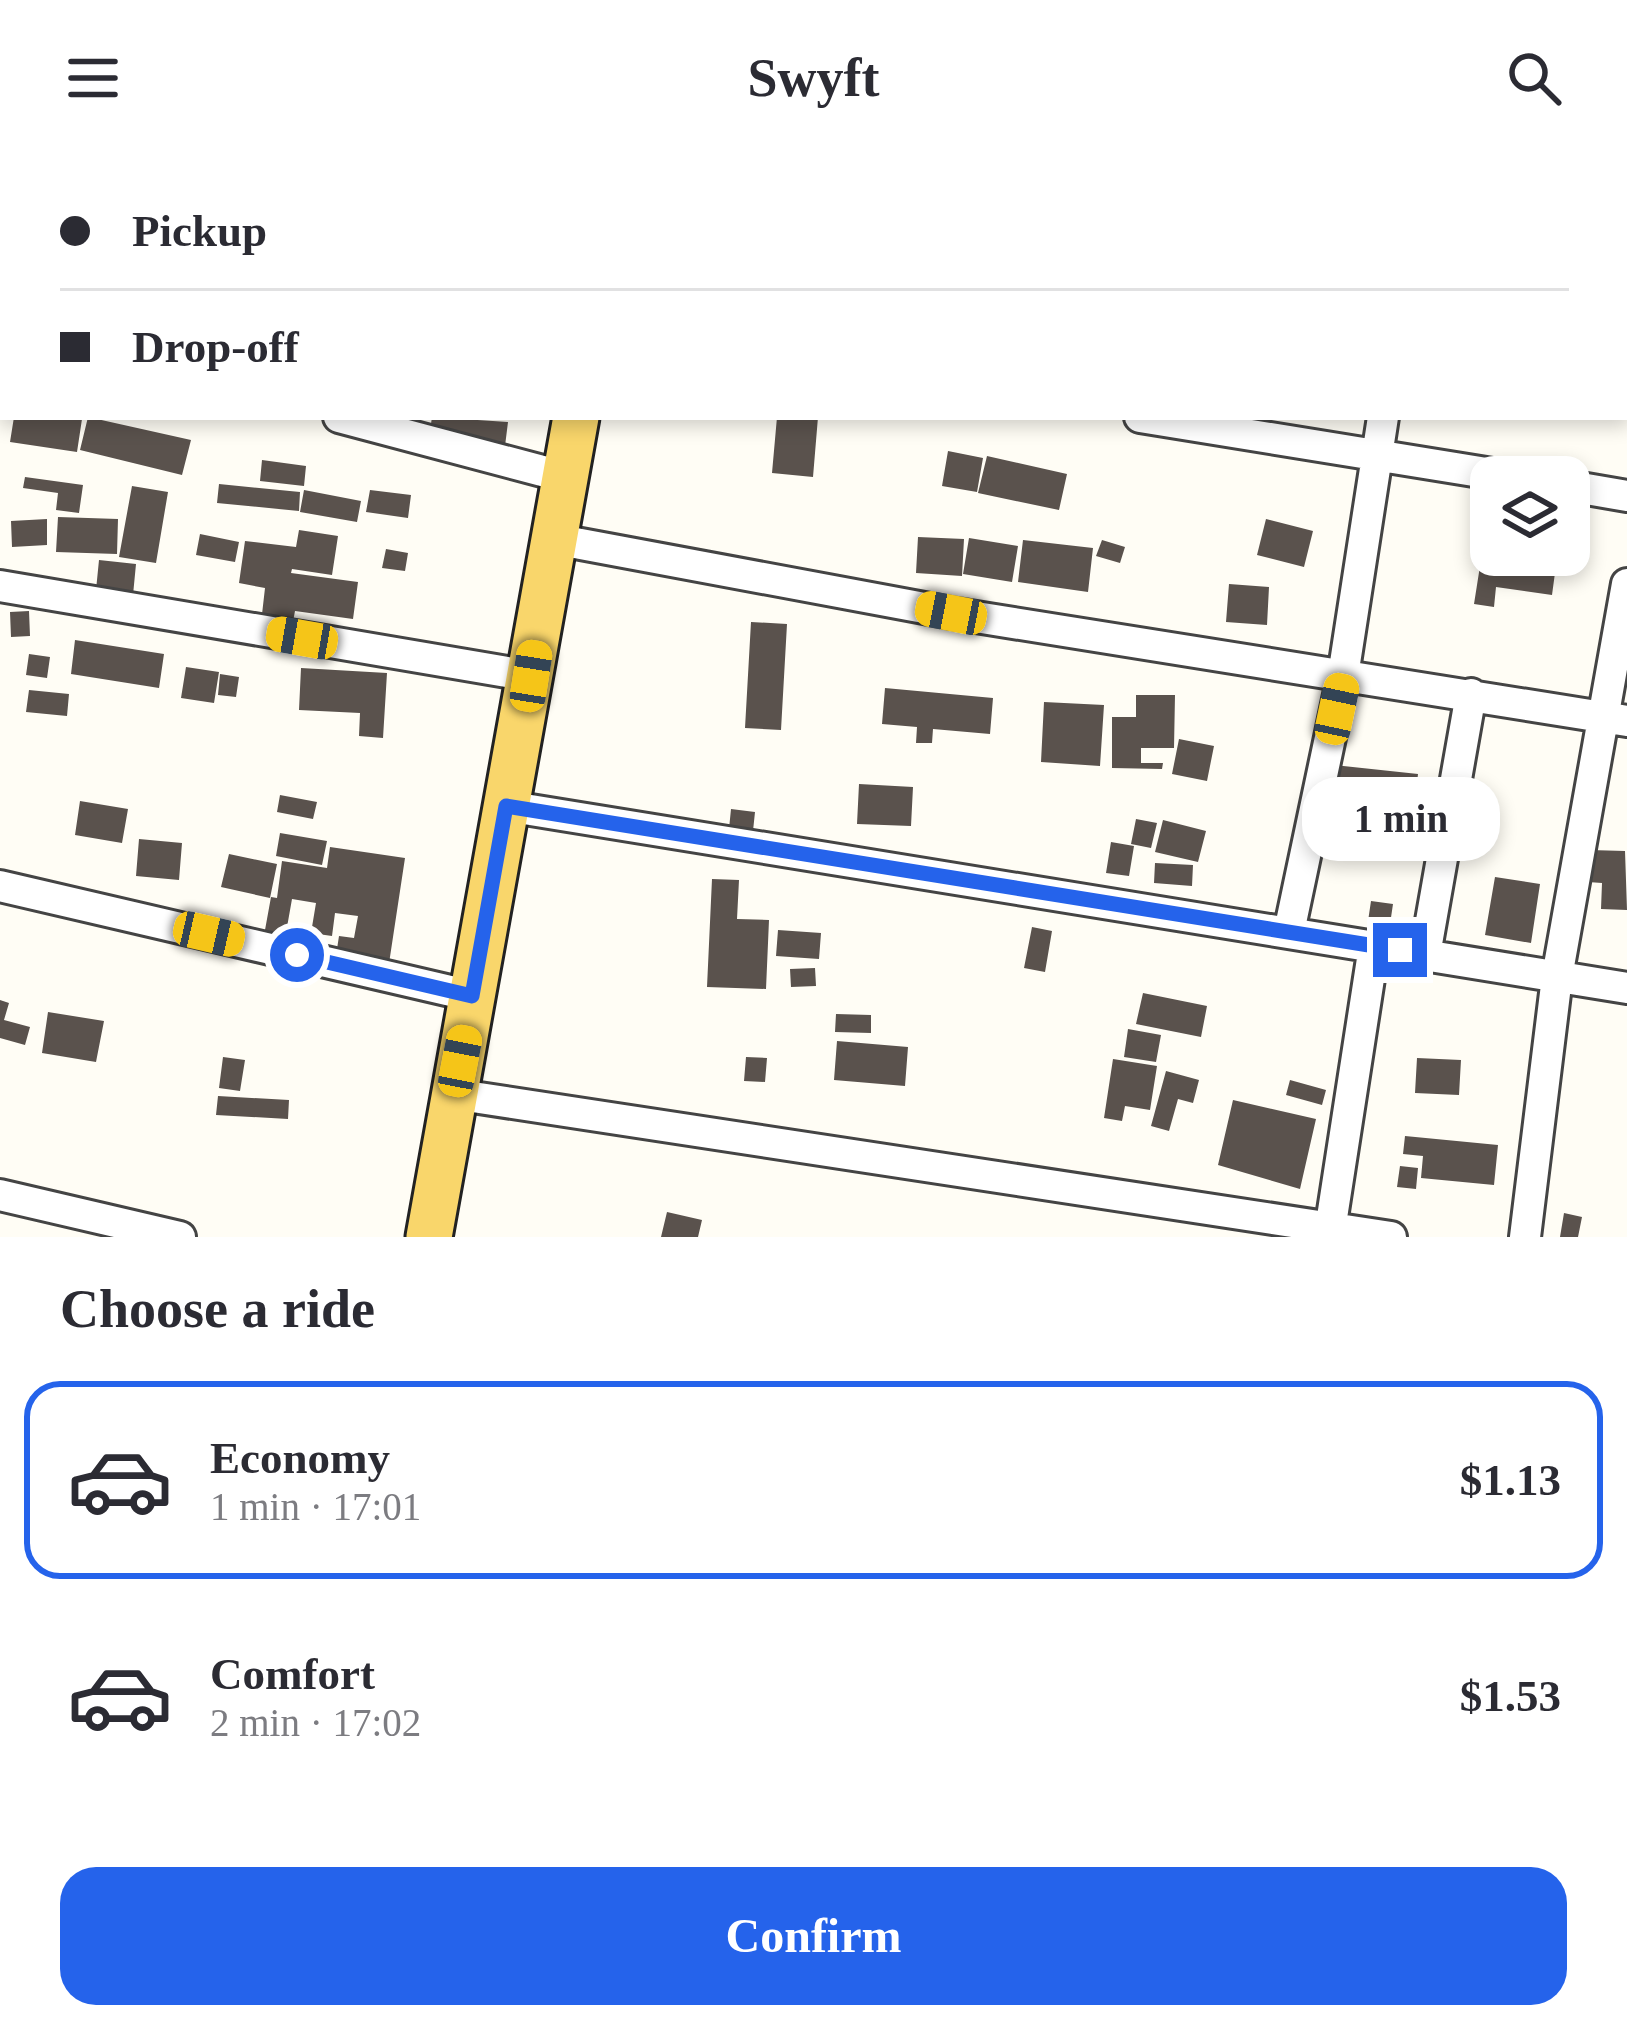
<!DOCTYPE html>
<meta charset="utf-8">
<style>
:root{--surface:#fff;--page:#f7f7f7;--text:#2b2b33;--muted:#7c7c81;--line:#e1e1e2;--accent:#2563eb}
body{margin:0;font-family:"Times New Roman",serif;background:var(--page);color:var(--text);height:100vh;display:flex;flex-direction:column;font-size:45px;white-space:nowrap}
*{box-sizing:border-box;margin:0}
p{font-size:39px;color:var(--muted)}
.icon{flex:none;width:66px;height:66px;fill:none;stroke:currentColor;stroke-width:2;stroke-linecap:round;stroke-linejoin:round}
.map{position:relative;height:1081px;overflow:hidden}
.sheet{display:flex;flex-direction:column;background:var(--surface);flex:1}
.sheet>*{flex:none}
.banner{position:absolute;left:0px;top:0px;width:1629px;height:264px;box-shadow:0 6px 18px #0003;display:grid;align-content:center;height:264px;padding:0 60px;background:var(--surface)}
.tools{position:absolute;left:1470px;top:300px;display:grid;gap:24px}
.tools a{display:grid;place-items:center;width:120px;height:120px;border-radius:24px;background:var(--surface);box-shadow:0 6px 18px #0003;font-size:60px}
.end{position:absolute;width:54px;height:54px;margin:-27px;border:15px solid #2563eb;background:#fff;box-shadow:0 0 0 6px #fff}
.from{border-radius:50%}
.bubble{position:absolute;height:84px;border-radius:36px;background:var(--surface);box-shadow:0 6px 18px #0003;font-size:39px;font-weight:800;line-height:84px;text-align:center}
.car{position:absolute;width:36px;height:72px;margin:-36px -18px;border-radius:15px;box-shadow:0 0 9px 3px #0007;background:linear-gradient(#f5c518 24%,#345 0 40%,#f5c518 0 76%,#345 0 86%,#f5c518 0)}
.banner b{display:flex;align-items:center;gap:42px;height:114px;font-size:45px}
.banner b+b{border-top:3px solid var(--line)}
.banner i{width:30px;height:30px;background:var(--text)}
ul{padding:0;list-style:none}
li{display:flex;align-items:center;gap:36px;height:198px;margin:0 24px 18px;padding:0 36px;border:6px solid transparent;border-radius:36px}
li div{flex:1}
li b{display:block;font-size:45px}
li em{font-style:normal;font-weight:800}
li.selected{border-color:var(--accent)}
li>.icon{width:108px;height:108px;stroke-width:1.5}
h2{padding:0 60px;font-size:54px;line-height:144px}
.button{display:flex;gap:24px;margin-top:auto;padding:24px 60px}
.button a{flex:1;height:138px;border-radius:36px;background:var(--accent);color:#fff;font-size:48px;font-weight:800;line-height:138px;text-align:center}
header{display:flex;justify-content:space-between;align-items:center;height:156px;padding:0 60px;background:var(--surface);font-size:54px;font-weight:800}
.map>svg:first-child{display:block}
</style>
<header><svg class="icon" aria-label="menu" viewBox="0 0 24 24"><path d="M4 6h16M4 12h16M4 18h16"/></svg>Swyft<svg class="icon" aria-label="search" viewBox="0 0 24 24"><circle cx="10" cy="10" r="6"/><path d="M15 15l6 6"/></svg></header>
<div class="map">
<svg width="1627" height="1081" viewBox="0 0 1627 1081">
<rect width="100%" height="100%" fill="#fffdf5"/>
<!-- building -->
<path fill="#5a524d" d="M14 261 82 263 77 296 10 286Z
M88 261 191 284 182 319 80 294Z
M432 261 508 266 505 290 429 281Z
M777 261H818L813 321 772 317Z
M948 295 983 302 977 336 942 330Z
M987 300 1067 318 1059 354 978 337Z
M262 304 306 310 304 330 260 325Z
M25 321 83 329 79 357 56 354 58 337 23 332Z
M219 328 300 336 299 355 217 347Z
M132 330 168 336 156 407 119 401Z
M304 334 361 345 357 366 300 356Z
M370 334 411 339 408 362 366 356Z
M58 361 118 363 117 398 56 396Z
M47 363V389L12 391 11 365Z
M1266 363 1313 375 1304 411 1257 399Z
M299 374 338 380 332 419 292 413 291 417 358 426 353 463 295 455 292 471 261 467 265 432 239 427 245 385 296 391Z
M200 378 239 386 235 406 196 399Z
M918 381 964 383 962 420 916 417Z
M969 382 1018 390 1012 426 963 418Z
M1023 384 1093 392 1088 436 1018 426Z
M1102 384 1125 391 1120 407 1096 400Z
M1483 391 1491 392V399L1557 402 1552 439 1496 431 1494 451 1474 448Z
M386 393 408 397 405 415 382 412Z
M99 404 136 408 133 439 96 434Z
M1229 428 1269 431 1267 469 1226 466Z
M29 455 30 480 11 481 10 456Z
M751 466 787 468 781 574 745 572Z
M75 484 164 498 159 532 71 518Z
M29 498 50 501 47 522 26 519Z
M186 511 219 516 214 547 181 542Z
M301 512 387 517 383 582 359 580 360 557 299 554Z
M220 518 239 521 236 541 218 539Z
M885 532 993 542 990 578 933 573 932 587H916L917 571 882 568Z
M29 534 69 538 67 560 26 556Z
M1136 539H1175L1174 592H1141V607H1163L1162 613 1112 612V561H1136Z
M1044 546 1104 549 1100 610 1041 606Z
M1179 583 1214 590 1207 625 1172 618Z
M1334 609 1418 618 1413 662 1330 654Z
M859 628 913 631 911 670 857 668Z
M280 639 317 646 313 663 277 656Z
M80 645 128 653 122 687 75 679Z
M731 653 755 656 753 675 729 673Z
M1136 663 1157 667 1151 692 1131 688Z
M1163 664 1206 675 1198 706 1155 696Z
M280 677 327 685 322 709 276 700Z
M139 683 182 687 179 724 136 720Z
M1111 686 1134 690 1129 720 1106 717Z
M330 691 405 702 388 814 335 806 339 780 354 782 358 760 335 757 332 780 311 777 316 747 292 743 284 788 263 785 271 741 277 742 282 705 327 712Z
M1590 694 1625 695 1627 754 1601 753 1602 727 1588 726Z
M229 698 277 708 270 742 221 731Z
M1155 707 1193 709 1192 730 1154 727Z
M1495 721 1540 728 1531 787 1485 779Z
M712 723 739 724 737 763 769 764 766 833 707 831Z
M1371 745 1393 748 1389 775 1367 772Z
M1032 771 1052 775 1045 816 1024 812Z
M778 774 821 777 819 803 776 800Z
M815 812 816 830 791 831 790 813Z
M1143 837 1207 850 1201 881 1136 868Z
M0 844 9 847 4 864 30 871 25 889 0 882Z
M48 856 104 865 96 906 42 897Z
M836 858 871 859V877L835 876Z
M1128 873 1161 879 1156 906 1124 901Z
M837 885 908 891 905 930 834 924Z
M223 901 245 904 240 935 219 932Z
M746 901 767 902 765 926 744 925Z
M1417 902 1461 904 1459 939 1415 937Z
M1113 903 1157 910 1150 954 1125 950 1122 965 1104 962Z
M1166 915 1199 924 1193 947 1178 943 1169 975 1151 970Z
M1290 924 1326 934 1322 949 1286 939Z
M218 940 289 944 288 963 216 959Z
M1233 944 1316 963 1300 1033 1218 1009Z
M1405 980 1498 989 1494 1029 1421 1022 1423 1000 1403 998Z
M1400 1010 1418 1012 1416 1033 1397 1031Z
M667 1056 702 1064 698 1081H661Z
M1564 1057 1582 1061 1578 1081H1560Z"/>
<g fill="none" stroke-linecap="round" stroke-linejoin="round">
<defs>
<path id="minor" d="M1254 0 1272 3
M1626 72H1627
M0 179 3 180
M339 261 565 321
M1140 261 1511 321
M1569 330 1627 340
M554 383 951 457 1627 565
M0 430 531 520
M506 650 1627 832
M0 730 472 840
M1289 776 1343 520 1383 261
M1425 799 1471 538
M453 938 1391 1081
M0 1039 180 1081
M1329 1081 1374 790
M1525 1081 1557 821 1627 428"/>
<path id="primary" d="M618 3 619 0
M429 1081 576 261"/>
</defs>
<!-- minor casing -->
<use href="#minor" stroke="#444" stroke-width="36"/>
<!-- primary casing -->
<use href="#primary" stroke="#222" stroke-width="51"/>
<!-- minor -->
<use href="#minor" stroke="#fff" stroke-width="30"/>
<!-- primary -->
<use href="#primary" stroke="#f9d66b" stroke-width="45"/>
</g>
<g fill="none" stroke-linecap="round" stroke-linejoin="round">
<!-- route -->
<path stroke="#2563eb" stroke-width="15" d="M297 799 472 840 506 650 1400 794"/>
</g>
</svg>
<div class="tools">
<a><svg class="icon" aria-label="layers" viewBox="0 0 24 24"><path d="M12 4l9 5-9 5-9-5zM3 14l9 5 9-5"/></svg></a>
</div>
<i class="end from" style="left:297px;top:799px"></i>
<i class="end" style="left:1400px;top:794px"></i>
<div class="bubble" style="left:1302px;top:621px;width:198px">1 min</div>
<i class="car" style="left:951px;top:457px;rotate:281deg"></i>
<i class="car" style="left:302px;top:482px;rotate:280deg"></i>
<i class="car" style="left:531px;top:520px;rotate:9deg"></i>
<i class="car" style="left:1337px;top:553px;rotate:12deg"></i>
<i class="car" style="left:209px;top:778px;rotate:103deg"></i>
<i class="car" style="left:460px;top:905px;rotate:11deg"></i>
<div class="banner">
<b><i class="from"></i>Pickup</b>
<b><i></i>Drop-off</b>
</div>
</div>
<section class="sheet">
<h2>Choose a ride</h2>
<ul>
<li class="selected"><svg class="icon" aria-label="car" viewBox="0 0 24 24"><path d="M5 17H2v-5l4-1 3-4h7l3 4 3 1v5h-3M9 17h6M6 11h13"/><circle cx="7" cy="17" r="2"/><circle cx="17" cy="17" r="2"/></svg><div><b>Economy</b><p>1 min · 17:01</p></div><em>$1.13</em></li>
<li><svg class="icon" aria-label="car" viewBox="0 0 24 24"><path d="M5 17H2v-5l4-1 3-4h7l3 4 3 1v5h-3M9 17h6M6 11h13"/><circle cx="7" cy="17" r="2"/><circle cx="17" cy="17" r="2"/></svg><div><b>Comfort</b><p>2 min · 17:02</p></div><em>$1.53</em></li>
</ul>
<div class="button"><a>Confirm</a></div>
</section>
